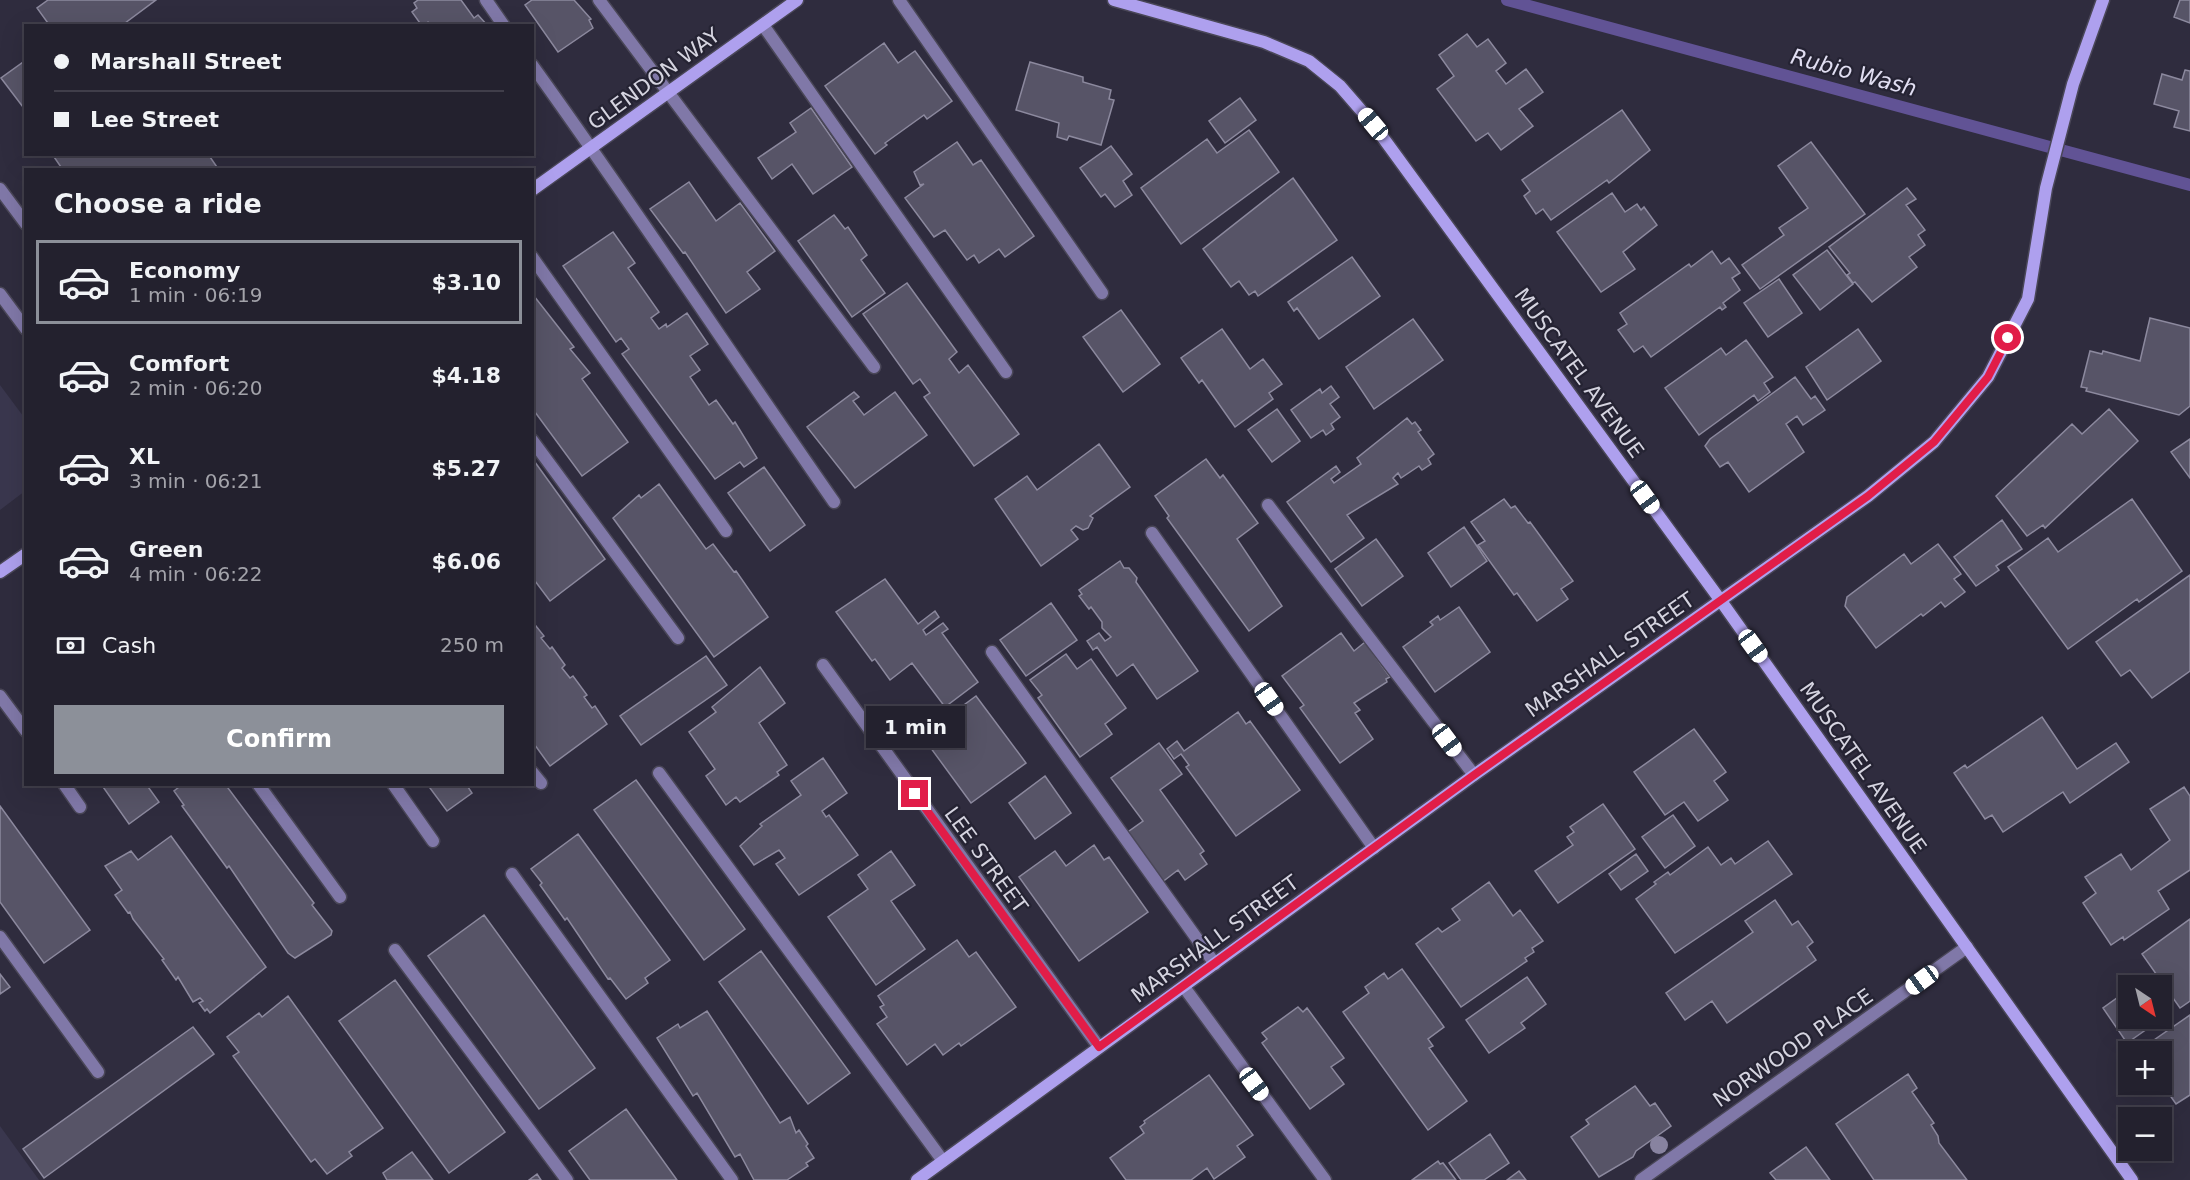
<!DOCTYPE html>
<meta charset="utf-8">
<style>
:root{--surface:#23212e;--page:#2b2936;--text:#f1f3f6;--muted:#a3a3aa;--line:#403e4a;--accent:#8c9099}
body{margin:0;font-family:"DejaVu Sans",sans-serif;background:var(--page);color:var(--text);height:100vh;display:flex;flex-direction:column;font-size:22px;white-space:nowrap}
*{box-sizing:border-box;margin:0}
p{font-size:20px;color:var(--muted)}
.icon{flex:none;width:33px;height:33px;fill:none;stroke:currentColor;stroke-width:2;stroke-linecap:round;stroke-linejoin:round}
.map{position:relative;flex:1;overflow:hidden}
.side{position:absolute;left:24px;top:168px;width:510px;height:618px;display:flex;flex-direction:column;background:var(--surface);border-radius:0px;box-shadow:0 6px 24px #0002,0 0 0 2px var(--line)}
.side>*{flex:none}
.banner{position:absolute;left:24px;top:24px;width:510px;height:132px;border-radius:0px;box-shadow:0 6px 24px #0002,0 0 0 2px var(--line);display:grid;align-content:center;height:132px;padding:0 30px;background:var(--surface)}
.needle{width:39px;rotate:145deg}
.buttons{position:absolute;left:2118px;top:975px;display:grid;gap:12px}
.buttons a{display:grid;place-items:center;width:54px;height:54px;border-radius:0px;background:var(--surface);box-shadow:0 6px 24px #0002,0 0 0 2px var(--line);font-size:30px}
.end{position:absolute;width:27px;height:27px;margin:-14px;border:8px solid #e11d48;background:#fff;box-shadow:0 0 0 3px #fff}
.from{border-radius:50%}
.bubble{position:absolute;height:42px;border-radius:0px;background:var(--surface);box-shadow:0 6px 24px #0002,0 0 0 2px var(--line);font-size:20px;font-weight:700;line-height:42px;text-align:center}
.car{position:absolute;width:18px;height:36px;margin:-18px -9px;border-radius:8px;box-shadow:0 0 4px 2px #0007;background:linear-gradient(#fff 24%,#345 0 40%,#fff 0 76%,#345 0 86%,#fff 0)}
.banner b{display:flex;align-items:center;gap:21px;height:57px;font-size:22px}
.banner b+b{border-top:2px solid var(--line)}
.banner i{width:15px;height:15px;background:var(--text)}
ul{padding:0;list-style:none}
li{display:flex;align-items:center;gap:18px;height:84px;margin:0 12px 9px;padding:0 18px;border:3px solid transparent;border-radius:0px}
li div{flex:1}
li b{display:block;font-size:22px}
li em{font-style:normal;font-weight:700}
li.active{border-color:var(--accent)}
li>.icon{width:54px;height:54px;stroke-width:1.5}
h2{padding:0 30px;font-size:27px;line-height:72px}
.pay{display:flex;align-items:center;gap:15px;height:66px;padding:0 30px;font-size:22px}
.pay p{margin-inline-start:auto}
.button{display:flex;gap:12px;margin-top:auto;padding:12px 30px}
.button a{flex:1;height:69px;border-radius:0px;background:var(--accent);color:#fff;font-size:24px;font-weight:700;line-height:69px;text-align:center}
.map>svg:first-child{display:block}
</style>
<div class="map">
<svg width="2190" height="1180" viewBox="0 0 2190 1180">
<rect width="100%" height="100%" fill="#2f2c3e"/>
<!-- built -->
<path fill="#3a374e" d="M0 385 26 420 25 491 0 510Z
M0 1126 39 1180H0Z"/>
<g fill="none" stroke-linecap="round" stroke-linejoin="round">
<!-- stream -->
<path stroke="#615395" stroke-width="12" d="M1507 0 2190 185"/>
</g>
<!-- building -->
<path fill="#575467" stroke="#8c899e" stroke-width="1.5" d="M48 0H156L121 26H50L37 8Z
M418 0H461L474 18 478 15 488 26H430L428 22 422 26 412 12 417 8 414 3Z
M532 0H574L591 19 589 20 593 28 558 52 525 5Z
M2180 0H2190V23L2174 17Z
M1467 34 1477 47 1488 39 1506 63 1496 71 1506 84 1526 69 1543 92 1519 109 1533 126 1501 150 1488 133 1476 141 1437 89 1454 76 1439 55Z
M884 43 898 63 915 51 952 101 927 119 924 115 885 143 887 145 875 154 825 86Z
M26 60V111L1 78Z
M1030 62 1083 77V82L1111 90 1109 99 1114 100 1101 145 1069 136 1067 140 1057 137 1059 123 1016 110Z
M2185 70 2190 71V131L2174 127 2179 111 2154 104 2162 74 2182 80Z
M1240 98 1256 120 1225 143 1209 121Z
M811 108 852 167 813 194 792 164 772 179 758 158 796 132 790 123Z
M1622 110 1650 150 1609 183 1607 180 1551 220 1543 209 1536 214 1524 196 1530 191 1522 180Z
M1249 130 1279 172 1181 244 1141 188 1207 139 1217 153Z
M957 142 973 165 981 160 1034 236 1005 257 999 249 979 263 974 255 967 260 945 230 934 237 905 198 924 184 920 185 914 172Z
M1811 142 1865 214 1760 289 1742 265 1784 235 1779 228 1808 208 1778 166Z
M1111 146 1132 174 1123 181 1132 195 1115 207 1105 194 1101 197 1080 168Z
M52 154H208L219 170H63Z
M1293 178 1337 240 1258 296 1255 291 1249 295 1239 281 1231 287 1203 249Z
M689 182 716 221 740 203 775 251 747 272 760 289 726 313 685 252 683 253 650 209Z
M1907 188 1916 199 1906 205 1925 230 1918 235 1925 245 1909 257 1917 267 1872 302 1855 282 1853 283 1847 275 1850 273 1829 247Z
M1612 193 1625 212 1637 204 1641 210 1644 207 1657 225 1623 252 1635 269 1601 292 1557 232Z
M834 215 845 229 848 227 867 255 861 260 885 293 852 317 798 241Z
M613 232 635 263 628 268 659 312 651 318 659 329 666 324 667 327 687 313 708 344 690 356 700 370 690 377 709 405 716 400 733 424 735 422 757 458 744 467 740 462 715 479 622 354 629 349 621 338 616 342 563 266Z
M1827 250 1853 284 1820 310 1793 275Z
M1712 251 1721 264 1729 258 1740 273 1732 278 1740 290 1723 303 1726 307 1722 310 1720 307 1651 357 1643 346 1634 352 1618 330 1627 324 1620 313 1689 264 1691 267Z
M1352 257 1380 296 1319 339 1297 308 1294 311 1288 302Z
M1779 279 1802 313 1768 337 1744 303Z
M907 283 957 352 949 359 959 373 968 365 1019 434 974 466 924 397 930 393 920 379 913 384 863 314Z
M534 296 574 347 570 349 590 373 582 379 628 442 582 476 532 408Z
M1121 310 1160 364 1123 392 1083 337Z
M2150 318 2190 328V406L2179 415 2086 391 2087 388 2081 387 2090 351 2102 354 2103 351 2140 361Z
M1413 319 1443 360 1374 409 1346 367Z
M1222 329 1250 369 1263 359 1282 384 1269 393 1273 399 1235 427 1202 380 1199 383 1181 358Z
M1858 329 1881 361 1827 400 1806 367Z
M1746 340 1773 377 1764 383 1770 392 1758 401 1754 395 1699 435 1665 388 1721 348 1726 355Z
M1795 377 1811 399 1815 396 1825 410 1803 425 1797 416 1786 424 1804 452 1749 492 1728 462 1720 467 1705 446 1710 439Z
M1331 386 1339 397 1330 404 1340 417 1331 424 1334 429 1326 435 1323 430 1311 438 1291 410 1320 389 1322 393Z
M854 392 859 397 853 401 864 415 895 392 927 435 855 488 807 427Z
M1277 409 1300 441 1272 462 1248 430Z
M2109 409 2138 441 2045 528 2043 525 2027 536 1996 496 2072 424 2082 434Z
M1407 418 1412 424 1415 422 1421 430 1418 432 1434 454 1428 459 1431 464 1422 470 1419 466 1401 478 1398 473 1393 478 1398 484 1347 515 1364 538 1331 562 1287 502 1336 466 1340 472 1331 479 1334 483 1361 464 1357 458Z
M2190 439V478L2171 452Z
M1099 444 1130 487 1090 516 1093 518 1088 528 1083 530 1076 526 1071 530 1078 539 1041 566 995 499 1027 476 1037 490Z
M532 458 605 559 550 601 532 577Z
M1206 459 1220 478 1223 475 1258 523 1237 539 1282 606 1249 631 1167 518 1169 516 1155 496Z
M764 467 805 525 770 551 728 493Z
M659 484 706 549 713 544 734 572 736 571 768 617 714 657 613 518 639 495 641 498Z
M1504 499 1511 508 1515 506 1528 523 1530 522 1573 581 1561 589 1568 599 1537 621 1517 593 1514 595 1478 545 1485 541 1471 522Z
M2132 499 2182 571 2139 602 2137 599 2068 649 2008 567 2048 538 2058 552Z
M2002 520 2022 549 1996 566 1999 570 1976 586 1954 557Z
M1464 527 1487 561 1451 587 1428 553Z
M1376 539 1403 576 1362 606 1335 569Z
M1938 544 1961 574 1954 579 1965 592 1945 607 1941 602 1923 616 1921 614 1876 648 1845 606 1847 597 1904 554 1911 564Z
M1120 561 1124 568H1129L1137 578 1136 582 1198 671 1157 699 1133 664 1117 676 1097 647 1093 650 1087 641 1099 633 1105 641 1111 637 1102 628V622L1091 607 1089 609 1079 596 1082 594 1079 590Z
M2190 575V671L2152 698 2130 670 2121 676 2096 642Z
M885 579 918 624 935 611 939 617 923 630 926 635 943 623 948 629 942 633 978 682 945 707 912 663 890 680 875 659 872 661 836 612Z
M1051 603 1077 640 1026 676 1000 640Z
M1459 607 1490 652 1435 692 1403 647 1433 625 1430 622 1438 616 1440 620Z
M532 621 544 636 541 638 550 649 552 647 565 665 562 668 570 678 573 676 587 695 584 697 592 708 595 706 607 724 550 766 532 741Z
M1341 633 1354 651 1365 642 1390 677 1386 679 1387 682 1354 703 1360 710 1355 713 1373 739 1340 763 1300 708 1304 705 1282 676Z
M1066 654 1077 669 1091 659 1126 708 1105 724 1112 734 1080 757 1038 698 1042 695 1030 680Z
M706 656 727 685 641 745 620 716Z
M760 667 785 703 759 723 787 765 777 772 779 775 740 802 736 797 726 805 706 776 715 769 689 732 716 712 712 707Z
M976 696 1026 763 971 803 922 736Z
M1238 712 1246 724 1250 721 1300 790 1236 836 1186 767 1189 765 1181 754 1174 759 1167 749 1177 741 1184 751Z
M2042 717 2077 769 2116 743 2129 762 2070 803 2063 792 2003 832 1992 815 1985 819 1954 773 1965 765 1967 768Z
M1694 729 1726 772 1714 781 1728 800 1698 821 1684 802 1665 815 1634 772Z
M1159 743 1182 774 1160 790 1204 851 1200 854 1207 864 1185 880 1178 870 1161 883 1125 834 1143 821 1111 778Z
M823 758 847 793 822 811 826 817 829 815 858 855 799 895 776 864 785 858 779 850 754 865 740 846 762 826 760 824 801 795 791 781Z
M1045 776 1071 813 1035 839 1009 803Z
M636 780 745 929 704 960 594 810Z
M101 784H146L159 802 129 824Z
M183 784H225L314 903 312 905 332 931 331 935 295 958 288 953 229 866 227 868 182 806 184 805 174 791Z
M427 784H466L472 793 447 811Z
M2184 787 2190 796V870L2158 891 2169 909 2124 940 2123 937 2111 945 2083 903 2096 893 2085 877 2121 854 2131 870 2170 840 2150 809Z
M1603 804 1635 849 1558 903 1535 871 1573 845 1567 837 1574 832 1570 827Z
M0 806 90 930 44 963 0 902Z
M1673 815 1695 846 1665 868 1642 837Z
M578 834 670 960 645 978 648 983 626 999 610 978 608 979 567 918 565 920 540 885 542 883 531 869Z
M171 836 266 967 210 1013 207 1009 205 1011 199 1003 203 1001 200 998 193 1002 178 977 176 980 162 960 164 959 133 919 130 912 128 913 115 895 122 890 105 866 131 851 138 860Z
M1768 841 1792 874 1675 953 1636 899 1656 884 1654 882 1668 872 1670 875 1708 847 1721 865 1731 858 1735 864Z
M1094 845 1104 860 1109 857 1148 912 1079 961 1019 877 1055 851 1066 866Z
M891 851 915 885 891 901 925 949 876 985 828 917 868 889 858 875Z
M1636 854 1648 871 1621 890 1609 874Z
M1489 882 1513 916 1520 910 1543 941 1532 948 1534 952 1525 958 1527 961 1461 1007 1416 944 1438 928 1442 932 1460 920 1452 909Z
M1775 900 1792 925 1798 921 1813 942 1807 947 1816 960 1727 1023 1712 1001 1685 1020 1666 993 1753 932 1745 921Z
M484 915 595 1068 539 1109 428 956Z
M2190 919V1001L2180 1008 2142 954Z
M957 940 969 957 976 952 1016 1007 961 1046 959 1043 943 1055 935 1044 907 1065 877 1024 887 1017 880 1007 884 1005 878 996Z
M761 951 850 1073 808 1104 719 982Z
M1402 969 1444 1027 1428 1039 1433 1046 1429 1048 1467 1101 1428 1130 1343 1012 1369 993 1365 987 1384 973 1388 979Z
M0 974 10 987 0 994Z
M1527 977 1546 1004 1521 1023 1525 1028 1489 1053 1466 1020Z
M395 980 505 1132 449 1173 339 1021Z
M2143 980 2147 986H2134Z
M2128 990V1018H2162V1007L2167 1015 2127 1043 2103 1008Z
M288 996 383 1128 349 1152 352 1156 327 1174 315 1159 311 1162 233 1056 239 1052 227 1037 259 1013 262 1017Z
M1298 1007 1303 1012 1307 1008 1344 1058 1331 1067 1344 1084 1310 1109 1262 1043 1267 1039 1262 1033Z
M707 1011 780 1123 790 1117 796 1133 799 1130 808 1144 806 1146 814 1158 806 1163 808 1166 787 1180H754L740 1154 735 1157 697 1093 693 1096 657 1038 678 1024 680 1028Z
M2190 1015V1095L2176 1104 2162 1084V1052L2138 1051Z
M193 1027 214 1054 44 1178 23 1149Z
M1908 1074 1917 1088 1912 1092 1934 1123 1931 1125 1938 1136 1939 1143 1967 1180H1874L1836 1124Z
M1209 1075 1253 1135 1237 1146 1245 1157 1214 1179 1207 1168 1191 1180H1126L1110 1158 1144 1133 1140 1127 1145 1123 1144 1121Z
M1635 1086 1650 1106 1655 1103 1671 1126 1636 1151 1633 1157 1599 1177 1571 1137 1589 1124 1586 1120Z
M626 1109 677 1180H590L569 1151Z
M1490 1134 1509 1163 1484 1180H1461L1449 1163Z
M1806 1147 1830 1180H1776L1770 1173Z
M412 1152 433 1180H387L383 1173Z
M1438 1161 1440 1164 1443 1163 1456 1180H1412Z
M1519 1171 1526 1180H1507Z
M537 1174 541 1180H529Z"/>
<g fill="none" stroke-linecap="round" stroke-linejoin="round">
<defs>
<path id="lane" d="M486 0 504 26
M599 0 874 367
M899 0 1102 293
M763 25 1006 372
M532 65C636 209 733 357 834 502
M0 189 26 224
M532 257 726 531
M532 440 678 638
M1268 505 1474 775
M1152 533 1374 848
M0 696 26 731
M532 772 541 783
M659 773 943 1161
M64 784 80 807
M258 784 340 897
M393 784 433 841
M512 874 732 1180
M0 937 98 1072
M395 950 567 1180
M1184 987 1325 1180"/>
<path id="street" d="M0 294 26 329
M992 652 1215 964
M823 665 1099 1047
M1641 1180 1967 947"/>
<path id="secondary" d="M1114 0 1264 42 1309 61 1340 86 1373 124 1721 601 2132 1180
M532 190 797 0
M0 572 26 554
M917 1180 1474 775 1868 496 1934 442 1988 377 2028 299 2046 188 2073 84 2103 0"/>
</defs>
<!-- lane casing -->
<use href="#lane" stroke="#4a4758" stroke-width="15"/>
<!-- street casing -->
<use href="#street" stroke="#4a4758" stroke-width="15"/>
<!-- secondary casing -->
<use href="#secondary" stroke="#4a4758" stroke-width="15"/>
<!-- lane -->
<use href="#lane" stroke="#8078a8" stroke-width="12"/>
<!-- street -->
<use href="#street" stroke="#8078a8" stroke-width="12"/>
<!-- secondary -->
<use href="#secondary" stroke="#aea0ee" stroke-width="12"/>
</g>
<!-- trees -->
<circle fill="#8883a0" cx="1659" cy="1145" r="9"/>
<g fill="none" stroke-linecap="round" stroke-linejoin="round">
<!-- route -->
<path stroke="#e11d48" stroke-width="8" d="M915 794 1099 1047 1474 775 1868 496 1934 442 1988 377 2008 338"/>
</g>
<g text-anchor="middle" stroke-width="4.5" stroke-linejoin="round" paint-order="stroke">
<!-- street labels -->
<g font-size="21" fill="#d5d4e0" stroke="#252333">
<text transform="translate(654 79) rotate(-36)" y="7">GLENDON WAY</text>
<text transform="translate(1579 373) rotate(54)" y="7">MUSCATEL AVENUE</text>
<text transform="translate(1610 655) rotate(-35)" y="7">MARSHALL STREET</text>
<text transform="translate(1863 768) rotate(55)" y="7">MUSCATEL AVENUE</text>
<text transform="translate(986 860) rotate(54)" y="7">LEE STREET</text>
<text transform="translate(1215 939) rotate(-36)" y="7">MARSHALL STREET</text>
<text transform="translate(1793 1048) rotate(-35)" y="7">NORWOOD PLACE</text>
</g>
<!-- water labels -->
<g font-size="22" font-style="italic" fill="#e1def2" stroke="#252333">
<text transform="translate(1854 72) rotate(15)" y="8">Rubio Wash</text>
</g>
</g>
</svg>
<div class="buttons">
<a><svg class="needle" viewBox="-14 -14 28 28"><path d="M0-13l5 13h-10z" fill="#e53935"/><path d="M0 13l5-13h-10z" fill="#a3a3aa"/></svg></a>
<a>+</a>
<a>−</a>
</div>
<i class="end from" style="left:2008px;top:338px"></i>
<i class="end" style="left:915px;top:794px"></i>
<div class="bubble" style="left:866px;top:706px;width:99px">1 min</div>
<i class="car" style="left:1373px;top:124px;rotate:320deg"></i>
<i class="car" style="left:1645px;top:497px;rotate:144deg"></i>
<i class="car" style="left:1753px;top:646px;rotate:144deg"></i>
<i class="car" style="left:1269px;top:699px;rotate:145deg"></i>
<i class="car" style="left:1447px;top:740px;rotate:143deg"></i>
<i class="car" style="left:1922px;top:980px;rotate:234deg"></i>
<i class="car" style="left:1254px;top:1084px;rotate:144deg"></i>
<div class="banner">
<b><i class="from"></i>Marshall Street</b>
<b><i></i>Lee Street</b>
</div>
<section class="side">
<h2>Choose a ride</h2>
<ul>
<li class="active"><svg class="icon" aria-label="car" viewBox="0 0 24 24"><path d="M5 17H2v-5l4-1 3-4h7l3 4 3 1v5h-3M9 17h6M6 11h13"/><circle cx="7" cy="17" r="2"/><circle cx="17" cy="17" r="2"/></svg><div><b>Economy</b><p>1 min · 06:19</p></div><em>$3.10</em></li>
<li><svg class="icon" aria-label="car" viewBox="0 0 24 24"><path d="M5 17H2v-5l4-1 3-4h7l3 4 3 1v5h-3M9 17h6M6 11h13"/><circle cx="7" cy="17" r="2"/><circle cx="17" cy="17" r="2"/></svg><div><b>Comfort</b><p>2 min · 06:20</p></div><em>$4.18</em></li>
<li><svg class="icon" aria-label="car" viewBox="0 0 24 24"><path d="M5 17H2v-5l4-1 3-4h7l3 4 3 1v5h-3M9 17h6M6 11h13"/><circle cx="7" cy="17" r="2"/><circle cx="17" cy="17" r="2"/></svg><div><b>XL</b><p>3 min · 06:21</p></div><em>$5.27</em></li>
<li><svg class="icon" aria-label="car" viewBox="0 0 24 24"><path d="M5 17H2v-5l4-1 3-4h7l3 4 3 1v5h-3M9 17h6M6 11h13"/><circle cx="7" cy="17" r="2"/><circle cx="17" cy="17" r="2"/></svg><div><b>Green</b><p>4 min · 06:22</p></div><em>$6.06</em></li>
</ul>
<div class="pay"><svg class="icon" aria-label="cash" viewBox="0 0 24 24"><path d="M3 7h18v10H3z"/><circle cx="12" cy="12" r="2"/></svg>Cash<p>250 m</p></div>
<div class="button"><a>Confirm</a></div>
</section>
</div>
